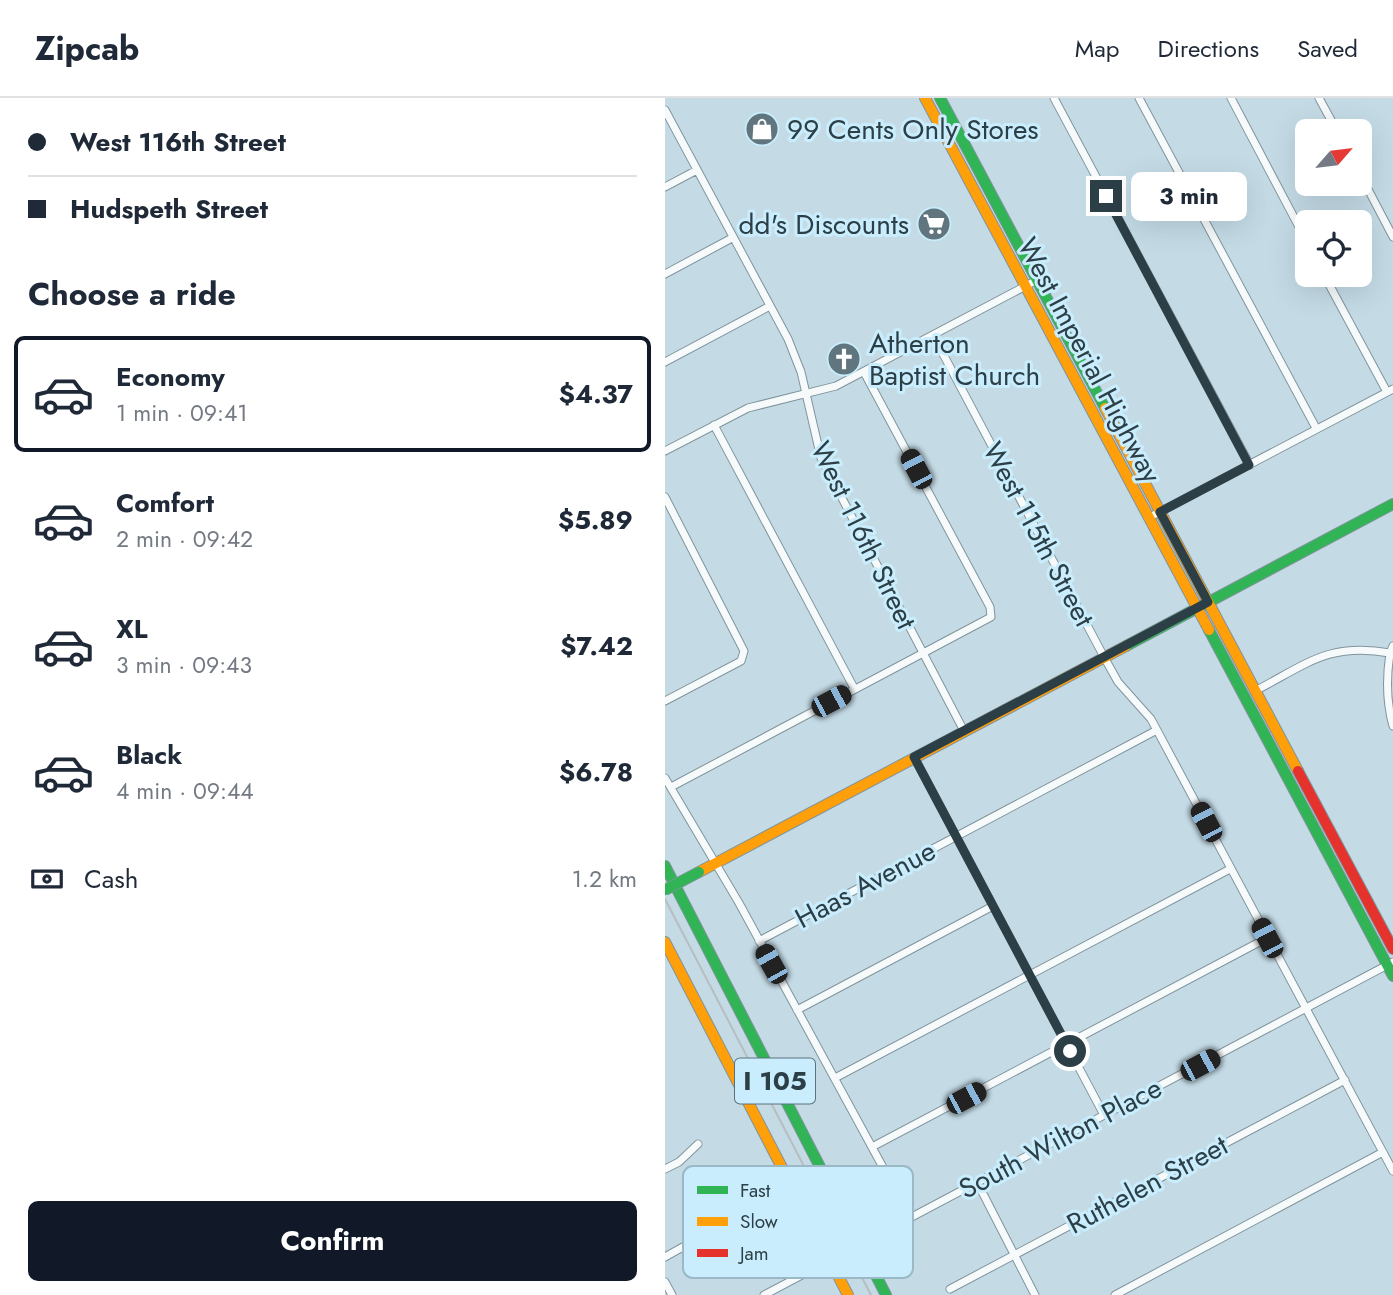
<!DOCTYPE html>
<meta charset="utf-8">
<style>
:root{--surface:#fff;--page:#f2f2f3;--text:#1f2937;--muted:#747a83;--line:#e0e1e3;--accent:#111827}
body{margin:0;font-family:Jost,sans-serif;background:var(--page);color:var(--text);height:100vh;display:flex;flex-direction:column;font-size:26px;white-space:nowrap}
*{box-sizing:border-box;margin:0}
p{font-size:23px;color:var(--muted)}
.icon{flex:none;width:38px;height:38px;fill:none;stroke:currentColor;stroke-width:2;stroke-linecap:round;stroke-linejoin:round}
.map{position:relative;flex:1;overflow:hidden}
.side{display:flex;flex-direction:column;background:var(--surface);width:665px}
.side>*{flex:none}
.banner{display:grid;align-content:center;height:154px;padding:0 28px;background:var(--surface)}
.needle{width:46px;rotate:62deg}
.buttons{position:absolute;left:630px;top:21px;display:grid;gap:14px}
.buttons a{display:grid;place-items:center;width:77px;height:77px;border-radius:10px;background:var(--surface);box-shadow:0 7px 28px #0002;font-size:35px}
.end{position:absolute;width:32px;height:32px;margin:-16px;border:9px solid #2c3e46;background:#fff;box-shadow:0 0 0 4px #fff}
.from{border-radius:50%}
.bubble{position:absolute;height:49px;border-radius:10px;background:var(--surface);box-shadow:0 7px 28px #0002;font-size:23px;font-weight:700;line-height:49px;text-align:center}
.car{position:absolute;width:21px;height:42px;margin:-21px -10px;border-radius:9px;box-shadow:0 0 5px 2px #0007;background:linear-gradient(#222 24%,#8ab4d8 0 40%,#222 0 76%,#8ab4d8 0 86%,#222 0)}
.banner b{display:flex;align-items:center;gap:24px;height:66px;font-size:26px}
.banner b+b{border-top:2px solid var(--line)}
.banner i{width:18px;height:18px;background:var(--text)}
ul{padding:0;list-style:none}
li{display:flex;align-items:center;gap:21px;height:116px;margin:0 14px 10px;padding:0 14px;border:4px solid transparent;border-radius:10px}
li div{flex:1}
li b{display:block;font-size:26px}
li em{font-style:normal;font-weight:700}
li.active{border-color:var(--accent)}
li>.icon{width:63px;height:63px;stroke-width:1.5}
h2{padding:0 28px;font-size:32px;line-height:84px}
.pay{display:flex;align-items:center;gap:18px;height:77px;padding:0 28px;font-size:26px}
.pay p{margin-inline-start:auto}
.action{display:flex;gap:14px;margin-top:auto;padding:14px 28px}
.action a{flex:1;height:80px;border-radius:10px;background:var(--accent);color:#fff;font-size:28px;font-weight:700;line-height:80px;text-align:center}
header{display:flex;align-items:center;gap:42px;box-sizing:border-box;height:98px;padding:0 35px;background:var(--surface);border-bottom:2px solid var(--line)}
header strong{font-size:33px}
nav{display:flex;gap:38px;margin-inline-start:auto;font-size:24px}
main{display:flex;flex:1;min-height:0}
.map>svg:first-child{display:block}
</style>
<header>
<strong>Zipcab</strong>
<nav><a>Map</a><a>Directions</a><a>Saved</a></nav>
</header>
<main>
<section class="side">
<div class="banner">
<b><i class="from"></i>West 116th Street</b>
<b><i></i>Hudspeth Street</b>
</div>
<h2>Choose a ride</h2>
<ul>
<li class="active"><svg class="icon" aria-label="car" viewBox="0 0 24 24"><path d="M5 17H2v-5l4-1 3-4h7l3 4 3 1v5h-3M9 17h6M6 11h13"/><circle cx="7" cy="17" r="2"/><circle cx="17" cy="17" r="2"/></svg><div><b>Economy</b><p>1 min · 09:41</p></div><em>$4.37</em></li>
<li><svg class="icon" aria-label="car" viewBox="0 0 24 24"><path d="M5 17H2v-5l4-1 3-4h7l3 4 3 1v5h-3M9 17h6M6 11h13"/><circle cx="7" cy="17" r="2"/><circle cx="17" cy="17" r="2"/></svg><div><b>Comfort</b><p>2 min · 09:42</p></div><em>$5.89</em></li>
<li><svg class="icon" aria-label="car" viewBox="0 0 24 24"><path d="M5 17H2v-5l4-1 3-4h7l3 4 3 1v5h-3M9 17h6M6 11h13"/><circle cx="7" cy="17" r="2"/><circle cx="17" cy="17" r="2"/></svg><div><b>XL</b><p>3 min · 09:43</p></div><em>$7.42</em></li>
<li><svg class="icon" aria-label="car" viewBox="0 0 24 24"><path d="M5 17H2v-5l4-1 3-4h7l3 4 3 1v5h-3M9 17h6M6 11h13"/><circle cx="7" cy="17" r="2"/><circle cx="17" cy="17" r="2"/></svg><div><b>Black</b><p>4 min · 09:44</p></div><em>$6.78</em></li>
</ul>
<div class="pay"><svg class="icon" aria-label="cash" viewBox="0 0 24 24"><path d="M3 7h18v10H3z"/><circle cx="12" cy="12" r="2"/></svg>Cash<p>1.2 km</p></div>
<div class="action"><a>Confirm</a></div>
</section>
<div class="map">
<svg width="728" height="1197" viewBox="0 0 728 1197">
<rect width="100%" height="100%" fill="#c4dbe6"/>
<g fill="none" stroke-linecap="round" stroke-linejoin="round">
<defs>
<path id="street" d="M389 0 585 367
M474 0 651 330
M566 0 642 144
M654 0 672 33
M0 12 123 241 136 274 156 360 299 633
M695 76 728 139
M0 89 32 72
M0 176 67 140
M659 177 722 294
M268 237 439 559 453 584 486 621 728 1073
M0 264 105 208
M49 327 189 590
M0 353 83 310 171 288 372 182
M0 399 79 553 76 563 0 603
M483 420 728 291
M728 557 725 555C721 581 721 603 728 628
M590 593C642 566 664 544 725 555L728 548
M249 659 439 1017
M0 680 74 805 245 1119
M6 689 326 519 325 509 199 274
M94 843 492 632
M132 912 328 808
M170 980 565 771
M207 1049 602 840
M0 1071 14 1064 33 1046
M312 1084 370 1197
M226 1130 728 864
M0 1159 52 1130 70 1115
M0 1184 7 1197
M285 1191 680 982
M99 1197 137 1177
M450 1197 718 1054"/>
<path id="fast" d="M275 0 440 310
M544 532 728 878
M461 548 728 406
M0 768 221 1197"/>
<path id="slow" d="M260 0 544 532
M440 310 633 673
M34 774 461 548
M0 844 183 1197"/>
<path id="jam" d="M633 673 728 851"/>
</defs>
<!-- street casing -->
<use href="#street" stroke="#81949c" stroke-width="9"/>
<!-- fast casing -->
<use href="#fast" stroke="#81949c" stroke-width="12"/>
<!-- slow casing -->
<use href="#slow" stroke="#81949c" stroke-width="12"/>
<!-- jam casing -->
<use href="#jam" stroke="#81949c" stroke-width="12"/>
<!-- street -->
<use href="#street" stroke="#f6fafb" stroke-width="7"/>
<!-- fast -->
<use href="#fast" stroke="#30b455" stroke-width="10"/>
<!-- slow -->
<use href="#slow" stroke="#ff9f0a" stroke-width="10"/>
<!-- jam -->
<use href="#jam" stroke="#e5322d" stroke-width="10"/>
<!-- tram -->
<path stroke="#b7bdc1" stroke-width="2" d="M0 801 206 1197"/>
<defs>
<path id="street-bridge" d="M137 1177 226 1130"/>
<path id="fast-bridge" d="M0 792 34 774"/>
</defs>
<!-- street-bridge casing -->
<use href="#street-bridge" stroke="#81949c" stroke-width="9" stroke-linecap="butt"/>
<!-- fast-bridge casing -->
<use href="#fast-bridge" stroke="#81949c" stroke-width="12" stroke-linecap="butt"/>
<!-- street-bridge -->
<use href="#street-bridge" stroke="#f6fafb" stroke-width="7"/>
<!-- fast-bridge -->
<use href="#fast-bridge" stroke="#30b455" stroke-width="10"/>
</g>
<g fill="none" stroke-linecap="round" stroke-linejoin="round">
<!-- route -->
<path stroke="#2c3e46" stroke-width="9" d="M405 953 249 659 543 504 495 414 584 367 441 98"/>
</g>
<!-- icons -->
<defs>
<symbol id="shop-disc" viewBox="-11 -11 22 22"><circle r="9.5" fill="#61757e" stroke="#c9edfd"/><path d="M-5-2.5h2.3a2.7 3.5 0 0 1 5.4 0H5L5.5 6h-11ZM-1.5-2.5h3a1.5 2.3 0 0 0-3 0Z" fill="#fff"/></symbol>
<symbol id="supermarket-disc" viewBox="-11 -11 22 22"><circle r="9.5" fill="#61757e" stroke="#c9edfd"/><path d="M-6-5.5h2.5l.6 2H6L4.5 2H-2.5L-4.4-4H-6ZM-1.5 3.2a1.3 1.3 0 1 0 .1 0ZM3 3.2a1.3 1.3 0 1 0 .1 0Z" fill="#fff"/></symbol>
<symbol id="church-disc" viewBox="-11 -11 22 22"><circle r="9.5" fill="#61757e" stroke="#c9edfd"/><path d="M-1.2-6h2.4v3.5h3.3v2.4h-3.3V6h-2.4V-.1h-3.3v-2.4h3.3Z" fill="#fff"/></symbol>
</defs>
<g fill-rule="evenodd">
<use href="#shop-disc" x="78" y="12" width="38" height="38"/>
<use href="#supermarket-disc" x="250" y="107" width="38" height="38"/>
<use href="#church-disc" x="160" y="242" width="38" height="38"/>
</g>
<g text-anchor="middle" stroke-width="6" stroke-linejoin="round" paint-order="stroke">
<!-- shield labels -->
<rect fill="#c9edfd" stroke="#5b727d" stroke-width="2" x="70" y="960.5" width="80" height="45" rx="5"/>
<g font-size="26" font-weight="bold" fill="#2c3e46">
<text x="110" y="992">I 105</text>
</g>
<!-- poi labels -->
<g font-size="28" fill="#2c3e46" stroke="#c9edfd" text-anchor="start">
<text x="122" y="41">99 Cents Only Stores</text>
<text x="244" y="136" text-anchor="end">dd's Discounts</text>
<text x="204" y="255">Atherton<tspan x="204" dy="32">Baptist Church</tspan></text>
</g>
<!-- street labels -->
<g font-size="28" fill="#2c3e46" stroke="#c9edfd">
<text transform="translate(425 262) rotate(62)" y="10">West Imperial Highway</text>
<text transform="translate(374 436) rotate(62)" y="10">West 115th Street</text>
<text transform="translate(199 437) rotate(64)" y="10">West 116th Street</text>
<text transform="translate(200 786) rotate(-28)" y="10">Haas Avenue</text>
<text transform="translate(395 1040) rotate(-28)" y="10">South Wilton Place</text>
<text transform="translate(482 1086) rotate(-28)" y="10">Ruthelen Street</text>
</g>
</g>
<!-- legend -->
<rect x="18" y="1068" width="230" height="112" rx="10" fill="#c9edfd" stroke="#9ab8c6" stroke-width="2"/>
<rect x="32" y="1088" width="31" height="8" fill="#30b455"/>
<rect x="32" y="1119" width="31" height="9" fill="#ff9f0a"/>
<rect x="32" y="1151" width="31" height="8" fill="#e5322d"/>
<g font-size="19" fill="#2c3e46">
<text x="75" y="1099">Fast</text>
<text x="75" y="1130">Slow</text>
<text x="75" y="1162">Jam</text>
</g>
</svg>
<div class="buttons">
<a><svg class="needle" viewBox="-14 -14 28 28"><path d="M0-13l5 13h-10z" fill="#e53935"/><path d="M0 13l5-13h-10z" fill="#747a83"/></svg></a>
<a><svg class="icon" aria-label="locate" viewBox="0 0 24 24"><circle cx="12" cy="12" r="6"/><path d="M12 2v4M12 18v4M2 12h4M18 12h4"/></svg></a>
</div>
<i class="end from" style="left:405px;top:953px"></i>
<i class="end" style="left:441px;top:98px"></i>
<div class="bubble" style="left:466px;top:74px;width:116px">3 min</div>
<i class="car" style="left:251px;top:371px;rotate:332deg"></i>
<i class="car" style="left:166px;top:603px;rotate:62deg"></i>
<i class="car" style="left:541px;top:724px;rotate:332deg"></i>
<i class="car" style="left:602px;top:840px;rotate:332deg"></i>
<i class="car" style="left:106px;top:866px;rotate:331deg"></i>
<i class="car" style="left:535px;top:967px;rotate:62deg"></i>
<i class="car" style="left:301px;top:1000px;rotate:62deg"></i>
</div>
</main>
